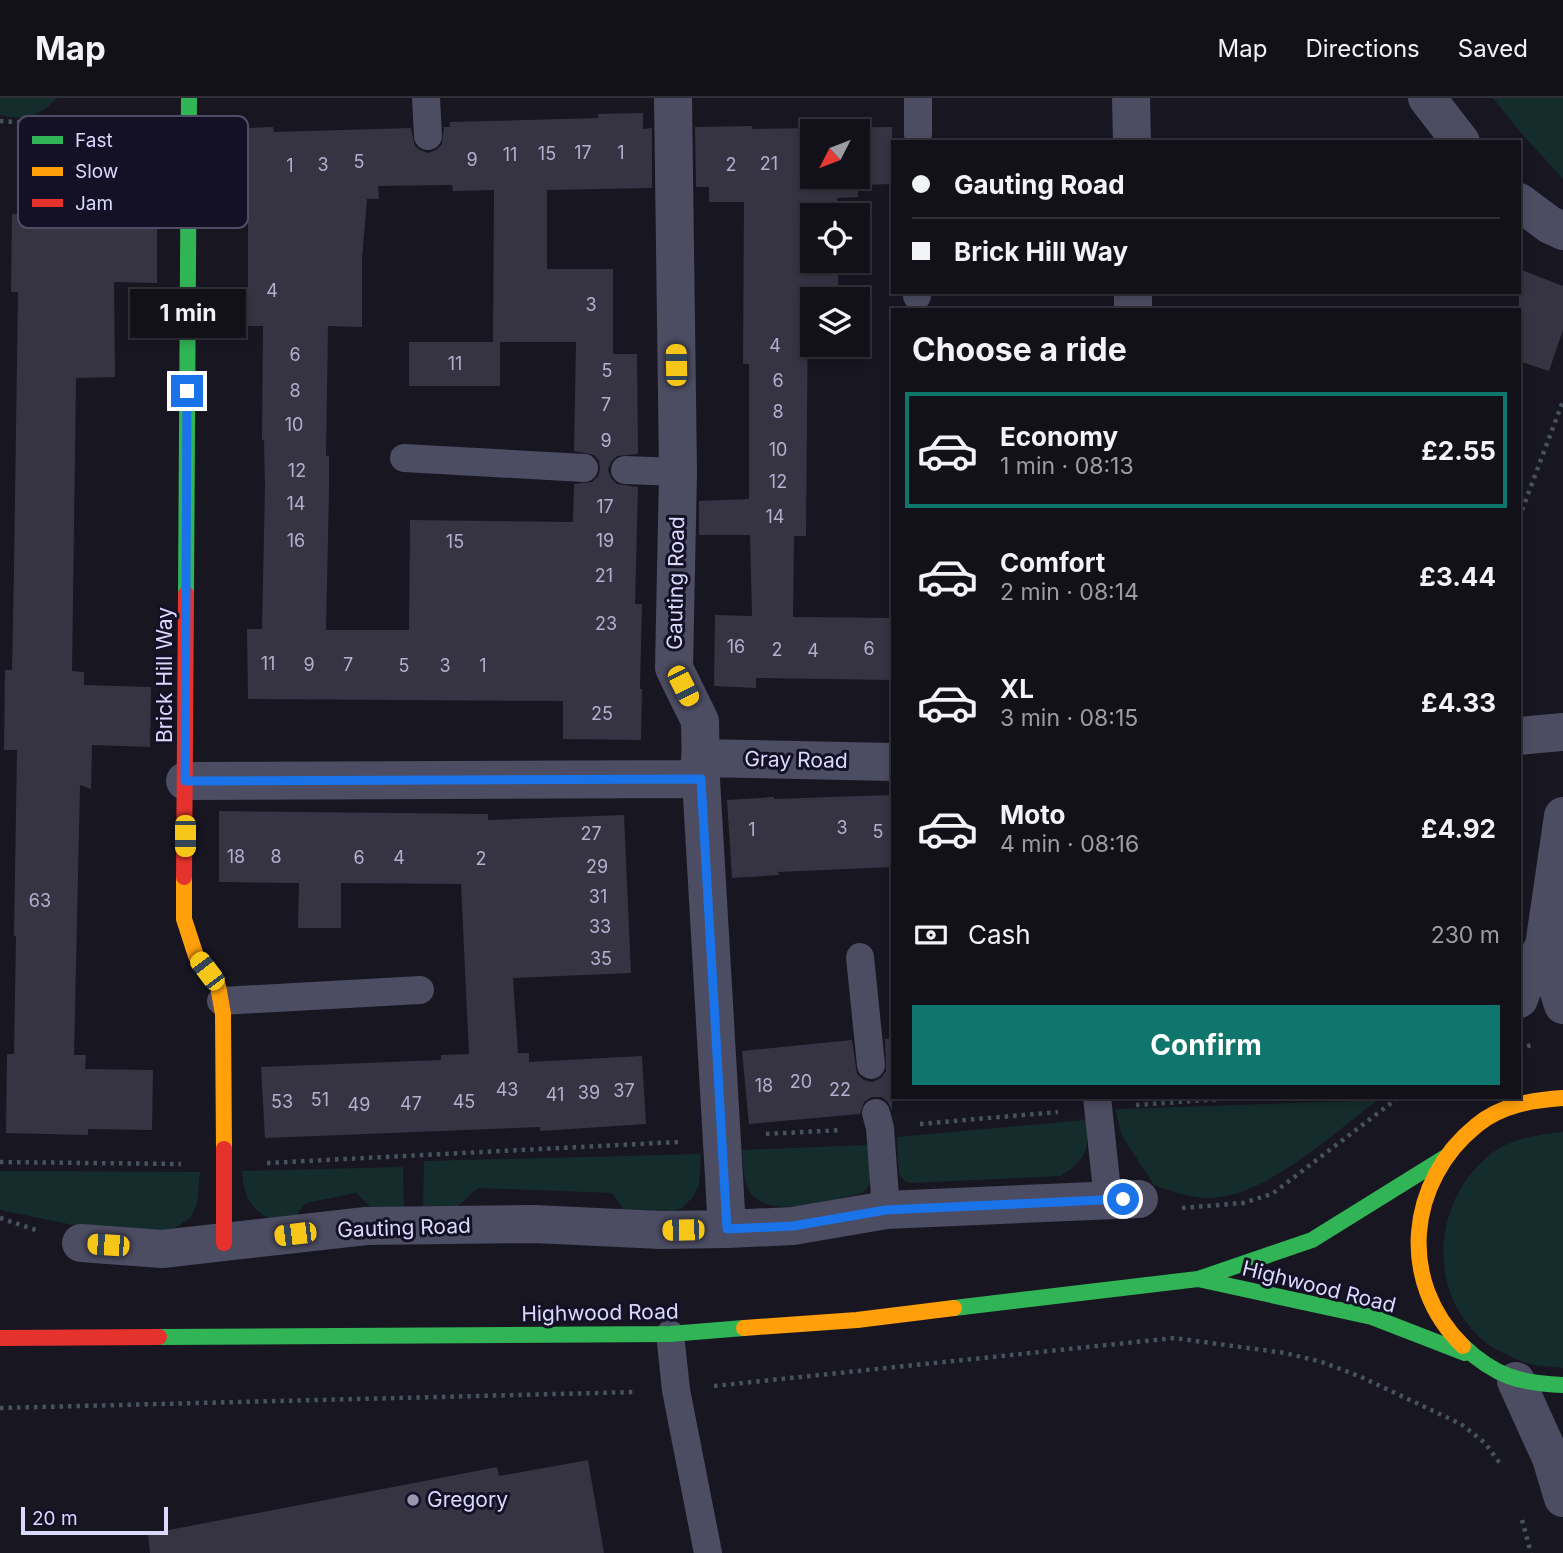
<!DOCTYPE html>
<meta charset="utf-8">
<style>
:root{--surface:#121019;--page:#1b1922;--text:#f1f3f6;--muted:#9c9da2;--line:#313038;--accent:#0f766e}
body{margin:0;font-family:Inter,sans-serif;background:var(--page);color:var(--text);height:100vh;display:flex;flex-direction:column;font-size:26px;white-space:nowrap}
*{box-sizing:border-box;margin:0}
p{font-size:23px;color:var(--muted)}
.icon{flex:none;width:38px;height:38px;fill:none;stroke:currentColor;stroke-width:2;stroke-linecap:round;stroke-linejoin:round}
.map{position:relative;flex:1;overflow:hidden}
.panel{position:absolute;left:891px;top:210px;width:630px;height:791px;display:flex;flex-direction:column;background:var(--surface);border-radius:0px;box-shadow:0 4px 10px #0003,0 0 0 2px var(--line)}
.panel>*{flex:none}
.hud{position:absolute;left:891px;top:42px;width:630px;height:154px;border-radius:0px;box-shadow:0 4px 10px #0003,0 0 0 2px var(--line);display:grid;align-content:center;height:154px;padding:0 21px;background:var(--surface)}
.needle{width:46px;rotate:228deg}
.buttons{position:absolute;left:800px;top:21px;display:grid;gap:14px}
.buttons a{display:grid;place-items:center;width:70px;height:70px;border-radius:0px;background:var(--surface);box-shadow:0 4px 10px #0003,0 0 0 2px var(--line);font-size:35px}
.scale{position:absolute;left:21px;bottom:18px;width:147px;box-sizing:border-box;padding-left:7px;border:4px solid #dbd9fd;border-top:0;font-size:19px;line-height:24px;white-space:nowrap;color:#dbd9fd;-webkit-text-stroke:5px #141126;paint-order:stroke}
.end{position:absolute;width:32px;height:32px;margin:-16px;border:9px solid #1a73e8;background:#fff;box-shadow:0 0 0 4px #fff}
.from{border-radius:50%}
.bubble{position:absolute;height:49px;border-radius:0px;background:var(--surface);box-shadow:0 4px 10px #0003,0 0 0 2px var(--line);font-size:23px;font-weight:700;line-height:49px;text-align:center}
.car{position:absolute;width:21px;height:42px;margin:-21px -10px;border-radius:9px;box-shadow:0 0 5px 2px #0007;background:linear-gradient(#f5c518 24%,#345 0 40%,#f5c518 0 76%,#345 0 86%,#f5c518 0)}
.hud b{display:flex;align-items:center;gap:24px;height:66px;font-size:26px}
.hud b+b{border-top:2px solid var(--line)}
.hud i{width:18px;height:18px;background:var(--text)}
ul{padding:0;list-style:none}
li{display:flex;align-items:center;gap:21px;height:116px;margin:0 14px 10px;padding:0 7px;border:4px solid transparent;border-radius:0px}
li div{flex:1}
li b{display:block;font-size:26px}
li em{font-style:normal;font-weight:700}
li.active{border-color:var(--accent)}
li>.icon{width:63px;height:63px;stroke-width:1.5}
h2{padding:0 21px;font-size:32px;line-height:84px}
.pay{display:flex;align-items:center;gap:18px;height:77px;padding:0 21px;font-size:26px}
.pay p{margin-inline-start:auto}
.button{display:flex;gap:14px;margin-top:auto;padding:14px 21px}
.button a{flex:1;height:80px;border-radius:0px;background:var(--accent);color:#fff;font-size:28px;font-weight:700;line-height:80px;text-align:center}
header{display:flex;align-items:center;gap:42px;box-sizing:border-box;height:98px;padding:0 35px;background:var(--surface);border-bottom:2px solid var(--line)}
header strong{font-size:33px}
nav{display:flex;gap:38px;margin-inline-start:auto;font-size:24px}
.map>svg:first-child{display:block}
</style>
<header>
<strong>Map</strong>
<nav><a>Map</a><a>Directions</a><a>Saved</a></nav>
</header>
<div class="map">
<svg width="1563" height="1455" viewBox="0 0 1563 1455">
<rect width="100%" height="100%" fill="#181621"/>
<!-- green -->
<path fill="#152c2c" d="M0 0H57C41 18 23 23 0 17Z
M1493 0H1563V81L1522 36Z
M1378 1002C1332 1036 1264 1101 1206 1100 1189 1099 1170 1093 1154 1087L1122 1038 1115 1011Z
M1086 1022C1090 1051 1086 1062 1061 1078L912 1085 906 1084 899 1076 897 1039Z
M1563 1034V1270C1550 1268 1533 1269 1521 1263 1509 1258 1493 1251 1483 1242 1425 1193 1433 1100 1492 1055 1512 1040 1539 1037 1563 1034Z
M867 1047 871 1084 863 1095C834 1101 766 1125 748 1091 743 1080 743 1064 742 1052Z
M701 1056 699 1087 693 1099 682 1110 663 1117 625 1114 612 1095 478 1090 458 1108 423 1109 424 1063Z
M403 1069 404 1112 373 1111 356 1095 306 1105 290 1125C258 1121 244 1107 242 1073Z
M0 1073 200 1074 197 1106 191 1119 177 1129 159 1134 78 1128 0 1112Z"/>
<!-- building -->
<path fill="#363443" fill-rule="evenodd" d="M643 15V31L652 30V90L547 92V171H613V256H637L638 356 617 358 611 364 608 372 611 380 617 386 638 389 635 506H642L640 591H642L641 642 563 641V603L248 601 247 531H262L265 388 264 342H262L263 228H248V106H230L228 31 273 29 274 34 411 30 415 48 420 52 428 55 436 52 442 46 444 29H450V24L598 20V16ZM452 87 453 93 494 92 493 244H576L574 353 594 357 599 363 600 372 598 378 592 384 574 386 573 424 410 422 409 532H326L329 392V358H326L328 228 362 229V161L367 101H379L378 88Z
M752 28V31L892 29V86L858 87V99L837 100 838 117H812V163H838V200H808L806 438H794L793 519 892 520V582L756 580V590L714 588 715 517 752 518 750 437H699V403L749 401V266H743L744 104H709V89H696L695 29ZM812 33H858V79H812Z
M12 116 94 118V124L157 125V185L114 184 115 279 76 280 72 573 84 574V587L151 589 150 649 92 647 91 691 80 687 74 957H86L85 971 153 972 152 1032 88 1031V1037L6 1035 7 956H14L16 838H14L17 652H4L5 572H12L14 470 18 194H11Z
M1519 171 1563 188V232L1549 273 1519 263Z
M409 244H500V288H409Z
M892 697V769L778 774 779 777 732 780 727 702 774 699V701Z
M219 713 488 716V722L624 717 631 875 513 880 518 955H529V964L642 958 646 1026 540 1033V1029L265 1040 261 969 441 962V957L469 956 461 786 341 785V830H298L299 785 219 784Z
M885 941H892V1012L887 1003 881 999H872L864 1004 860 1016 749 1026 742 953 852 942 857 976 864 982 872 984 881 980 886 973Z
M588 1362 604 1455H150L148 1436 497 1369 499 1378Z"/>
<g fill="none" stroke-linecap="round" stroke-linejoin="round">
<!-- path -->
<path stroke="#46525d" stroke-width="4.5" stroke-dasharray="3.5 5" stroke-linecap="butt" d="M0 23 144 31
M1519 420 1563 303
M1519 951 1531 947
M1136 1007 1251 999
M920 1026 1058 1014
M766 1036 842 1032
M0 1064 181 1066
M267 1065 678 1044
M1182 1110 1243 1105 1272 1096 1399 999
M0 1120 39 1133
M714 1288 1174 1240 1285 1255 1322 1264 1359 1278 1461 1326 1485 1345 1502 1368
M0 1310 636 1294
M1522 1422 1531 1455"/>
<!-- lane -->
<path stroke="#4c4c62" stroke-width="28" d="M426 0 428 38
M918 0V36
M917 194V198
M404 360 584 370
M625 372 678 374
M860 859 871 967
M221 903 420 892
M1097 999 1108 1102
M876 1015 880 1030 886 1112
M670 1236 676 1292 708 1455"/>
<!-- street -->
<path stroke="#4c4c62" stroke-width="38" d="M673 0 678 374 674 570 700 623 701 681 727 1131
M1131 0 1132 44
M1427 0 1461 44
M1519 104 1550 127 1563 133
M1133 194V212
M1519 638 1563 634
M700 660 892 664
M185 683 701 681
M1544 848 1563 907
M1519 901 1528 876 1544 848 1563 718
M81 1145 162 1151 366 1128 534 1126 661 1132 727 1131 793 1128 886 1112 1139 1101
M1516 1283 1551 1360 1563 1400"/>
<!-- fast -->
<path stroke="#30b455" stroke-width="16" d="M186 496 189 0
M1198 1181 1372 1219 1465 1255
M954 1210 1198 1181 1312 1142 1444 1060
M159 1239 670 1236 744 1230
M1463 1248C1496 1279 1520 1285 1563 1287"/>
<!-- slow -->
<path stroke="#ff9f0a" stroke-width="16" d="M184 779V821L196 858 218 888 223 916 224 1051
M744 1230 857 1222 954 1210
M1463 1248C1397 1184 1407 1083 1477 1027 1501 1007 1533 1002 1563 1000"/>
<!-- jam -->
<path stroke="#e5322d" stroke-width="16" d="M184 779 186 496
M224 1051V1145
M0 1240 159 1239"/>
</g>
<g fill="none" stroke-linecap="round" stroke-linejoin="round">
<!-- route -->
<path stroke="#1a73e8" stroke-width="9" d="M187 293 185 683 701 681 727 1131 793 1128 886 1112 1123 1101"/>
</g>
<!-- markers -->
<circle fill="#9795b0" stroke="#141126" stroke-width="2.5" cx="413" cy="1402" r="7"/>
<g text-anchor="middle" stroke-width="6" stroke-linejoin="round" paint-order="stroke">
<!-- number labels -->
<g font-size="18" fill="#b2b0ce">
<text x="583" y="61">17</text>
<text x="621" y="61">1</text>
<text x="547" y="62">15</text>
<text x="510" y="63">11</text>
<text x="472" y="68">9</text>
<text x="359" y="70">5</text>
<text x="769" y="72">21</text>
<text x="323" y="73">3</text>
<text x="731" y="73">2</text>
<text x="290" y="74">1</text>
<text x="272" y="199">4</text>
<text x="591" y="213">3</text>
<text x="775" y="254">4</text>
<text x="295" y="263">6</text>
<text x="455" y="272">11</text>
<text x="607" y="279">5</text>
<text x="778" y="289">6</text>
<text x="295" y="299">8</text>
<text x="606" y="313">7</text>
<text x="778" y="320">8</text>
<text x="294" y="333">10</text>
<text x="606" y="349">9</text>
<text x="778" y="358">10</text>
<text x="297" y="379">12</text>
<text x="778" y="390">12</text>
<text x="296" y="412">14</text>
<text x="605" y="415">17</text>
<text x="775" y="425">14</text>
<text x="296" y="449">16</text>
<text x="605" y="449">19</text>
<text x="455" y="450">15</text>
<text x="604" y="484">21</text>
<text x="606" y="532">23</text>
<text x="736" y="555">16</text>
<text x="869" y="557">6</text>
<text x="777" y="558">2</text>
<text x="813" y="559">4</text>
<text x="268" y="572">11</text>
<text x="309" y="573">9</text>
<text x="348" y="573">7</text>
<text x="404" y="574">5</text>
<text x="445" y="574">3</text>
<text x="483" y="574">1</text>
<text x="602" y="622">25</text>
<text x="842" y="736">3</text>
<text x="752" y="738">1</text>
<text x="878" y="740">5</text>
<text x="591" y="742">27</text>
<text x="236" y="765">18</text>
<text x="276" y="765">8</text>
<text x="359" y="766">6</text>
<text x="399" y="766">4</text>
<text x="481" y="767">2</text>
<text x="597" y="775">29</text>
<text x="598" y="805">31</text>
<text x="40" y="809">63</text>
<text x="600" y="835">33</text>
<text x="601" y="867">35</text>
<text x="801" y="990">20</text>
<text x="764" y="994">18</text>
<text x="507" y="998">43</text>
<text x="840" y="998">22</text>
<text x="624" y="999">37</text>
<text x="589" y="1001">39</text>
<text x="555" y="1003">41</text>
<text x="320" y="1008">51</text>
<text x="282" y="1010">53</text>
<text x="464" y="1010">45</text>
<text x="411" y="1012">47</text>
<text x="359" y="1013">49</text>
</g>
<!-- street labels -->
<g font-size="21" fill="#dbd9fd" stroke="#141126">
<text transform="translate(676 485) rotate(-89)" y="7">Gauting Road</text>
<text transform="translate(165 577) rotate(-90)" y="7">Brick Hill Way</text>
<text transform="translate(796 662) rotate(1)" y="7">Gray Road</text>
<text transform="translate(404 1130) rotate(-2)" y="7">Gauting Road</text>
<text transform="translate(1319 1189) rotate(14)" y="7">Highwood Road</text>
<text transform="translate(600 1215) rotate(-1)" y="7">Highwood Road</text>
</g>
<!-- poi labels -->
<g font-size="21" fill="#dbd9fd" stroke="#141126" text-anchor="start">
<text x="427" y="1409">Gregory</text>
</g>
</g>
<!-- legend -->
<rect x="18" y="18" width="230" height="112" rx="10" fill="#141126" stroke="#504d66" stroke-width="2"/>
<rect x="32" y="38" width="31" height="8" fill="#30b455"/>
<rect x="32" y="69" width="31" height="9" fill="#ff9f0a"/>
<rect x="32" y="101" width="31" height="8" fill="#e5322d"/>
<g font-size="19" fill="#dbd9fd">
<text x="75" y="49">Fast</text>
<text x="75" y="80">Slow</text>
<text x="75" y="112">Jam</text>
</g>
</svg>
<div class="buttons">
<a><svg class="needle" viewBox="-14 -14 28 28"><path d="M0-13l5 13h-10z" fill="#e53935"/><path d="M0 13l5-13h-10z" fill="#9c9da2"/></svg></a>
<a><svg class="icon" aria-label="locate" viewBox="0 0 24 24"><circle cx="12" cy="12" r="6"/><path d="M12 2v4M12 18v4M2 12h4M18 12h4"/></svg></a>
<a><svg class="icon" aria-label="layers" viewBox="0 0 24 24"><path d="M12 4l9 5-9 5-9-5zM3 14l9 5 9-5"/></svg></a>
</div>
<div class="scale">20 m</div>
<i class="end from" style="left:1123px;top:1101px"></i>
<i class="end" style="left:187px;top:293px"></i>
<div class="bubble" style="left:130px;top:191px;width:116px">1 min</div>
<i class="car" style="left:676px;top:267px;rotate:359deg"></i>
<i class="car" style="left:683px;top:588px;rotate:153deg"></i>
<i class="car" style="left:185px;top:738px;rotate:180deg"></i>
<i class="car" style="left:207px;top:873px;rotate:323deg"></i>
<i class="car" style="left:683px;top:1132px;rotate:269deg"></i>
<i class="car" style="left:295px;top:1136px;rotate:263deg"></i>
<i class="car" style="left:108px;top:1147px;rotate:274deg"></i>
<div class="hud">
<b><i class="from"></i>Gauting Road</b>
<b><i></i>Brick Hill Way</b>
</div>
<section class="panel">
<h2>Choose a ride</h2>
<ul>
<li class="active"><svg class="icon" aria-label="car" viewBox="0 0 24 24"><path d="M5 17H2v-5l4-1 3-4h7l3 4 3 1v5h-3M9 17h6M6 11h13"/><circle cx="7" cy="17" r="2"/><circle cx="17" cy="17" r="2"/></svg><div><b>Economy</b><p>1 min · 08:13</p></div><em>£2.55</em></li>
<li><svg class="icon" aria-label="car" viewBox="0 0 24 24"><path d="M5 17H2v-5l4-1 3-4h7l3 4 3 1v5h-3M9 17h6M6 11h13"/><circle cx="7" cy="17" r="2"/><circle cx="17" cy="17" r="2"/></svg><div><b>Comfort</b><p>2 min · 08:14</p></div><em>£3.44</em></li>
<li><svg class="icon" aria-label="car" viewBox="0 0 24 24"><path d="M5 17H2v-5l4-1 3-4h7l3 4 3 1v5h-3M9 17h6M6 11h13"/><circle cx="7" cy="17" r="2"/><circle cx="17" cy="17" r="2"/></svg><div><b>XL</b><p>3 min · 08:15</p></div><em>£4.33</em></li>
<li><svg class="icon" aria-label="car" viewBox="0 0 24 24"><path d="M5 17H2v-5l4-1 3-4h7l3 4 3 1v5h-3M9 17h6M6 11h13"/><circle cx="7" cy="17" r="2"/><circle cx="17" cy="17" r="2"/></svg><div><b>Moto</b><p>4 min · 08:16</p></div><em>£4.92</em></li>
</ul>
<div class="pay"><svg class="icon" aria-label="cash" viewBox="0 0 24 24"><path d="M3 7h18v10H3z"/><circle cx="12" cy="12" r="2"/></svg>Cash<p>230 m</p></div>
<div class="button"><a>Confirm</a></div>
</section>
</div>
